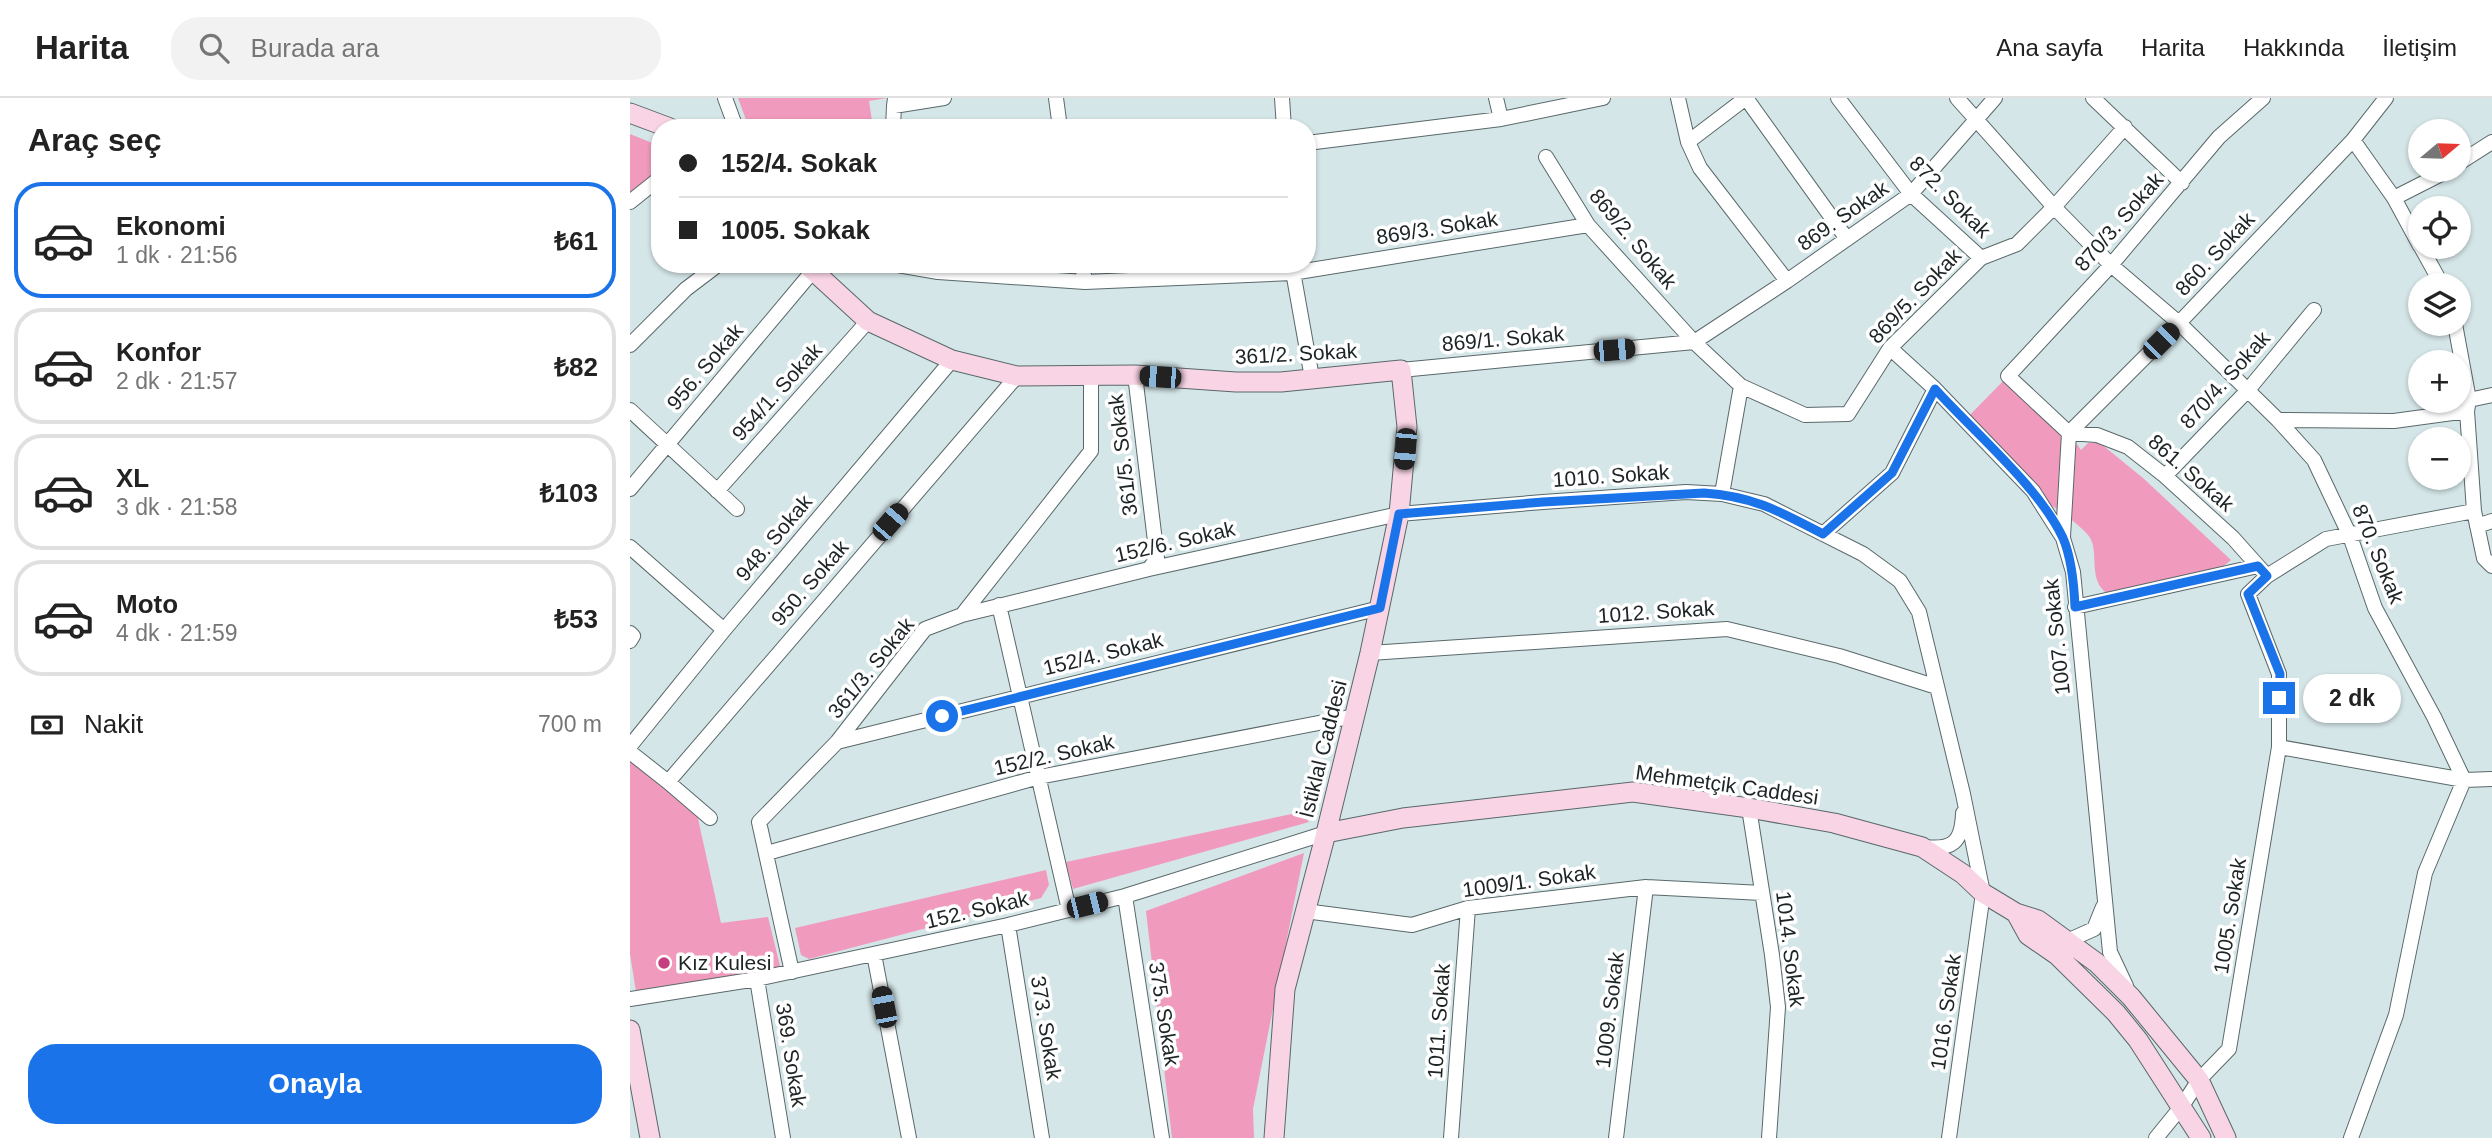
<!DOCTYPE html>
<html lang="tr">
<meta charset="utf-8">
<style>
:root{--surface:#fff;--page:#f2f2f2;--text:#222;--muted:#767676;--line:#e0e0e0;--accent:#1a73e8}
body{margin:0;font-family:Arial,sans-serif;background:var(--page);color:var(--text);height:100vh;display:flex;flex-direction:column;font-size:26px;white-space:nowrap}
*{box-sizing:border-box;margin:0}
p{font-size:23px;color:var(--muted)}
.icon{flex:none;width:38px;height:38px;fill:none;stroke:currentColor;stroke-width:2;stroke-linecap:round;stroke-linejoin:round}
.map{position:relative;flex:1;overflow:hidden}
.details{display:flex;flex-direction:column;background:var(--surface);width:630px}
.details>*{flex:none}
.guide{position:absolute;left:21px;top:21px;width:665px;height:154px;border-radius:28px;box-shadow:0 2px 5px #0004;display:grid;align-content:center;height:154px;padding:0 28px;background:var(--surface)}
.needle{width:46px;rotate:71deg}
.fabs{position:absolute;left:1778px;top:21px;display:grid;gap:14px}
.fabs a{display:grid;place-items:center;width:63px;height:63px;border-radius:50%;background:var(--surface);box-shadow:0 2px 5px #0004;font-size:35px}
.end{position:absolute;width:32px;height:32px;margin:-16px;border:9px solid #1a73e8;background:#fff;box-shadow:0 0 0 4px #fff}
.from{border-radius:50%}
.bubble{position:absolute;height:49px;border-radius:24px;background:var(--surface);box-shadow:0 2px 5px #0004;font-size:23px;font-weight:700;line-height:49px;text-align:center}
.car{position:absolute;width:21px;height:42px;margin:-21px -10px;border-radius:9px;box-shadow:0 0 5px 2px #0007;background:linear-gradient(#222 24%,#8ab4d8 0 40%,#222 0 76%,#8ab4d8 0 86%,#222 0)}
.guide b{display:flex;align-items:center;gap:24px;height:66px;font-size:26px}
.guide b+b{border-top:2px solid var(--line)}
.guide i{width:18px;height:18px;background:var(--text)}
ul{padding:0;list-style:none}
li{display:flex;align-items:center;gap:21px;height:116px;margin:0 14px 10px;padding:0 14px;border:4px solid var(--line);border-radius:28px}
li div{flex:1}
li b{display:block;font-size:26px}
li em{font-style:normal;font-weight:700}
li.selected{border-color:var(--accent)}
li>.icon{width:63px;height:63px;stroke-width:1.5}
h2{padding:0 28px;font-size:32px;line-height:84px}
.pay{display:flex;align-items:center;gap:18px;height:77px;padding:0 28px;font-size:26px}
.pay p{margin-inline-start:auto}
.primary-button{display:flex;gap:14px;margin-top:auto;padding:14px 28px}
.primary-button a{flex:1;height:80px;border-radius:28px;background:var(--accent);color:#fff;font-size:28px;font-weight:700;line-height:80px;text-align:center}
header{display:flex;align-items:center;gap:42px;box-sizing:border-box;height:98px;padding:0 35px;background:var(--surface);border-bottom:2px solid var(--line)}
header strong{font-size:33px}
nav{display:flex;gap:38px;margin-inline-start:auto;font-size:24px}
.search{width:490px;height:63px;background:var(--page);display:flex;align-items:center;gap:18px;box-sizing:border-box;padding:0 24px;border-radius:28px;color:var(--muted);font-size:26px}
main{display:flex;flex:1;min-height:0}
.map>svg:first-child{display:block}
</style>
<header>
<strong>Harita</strong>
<div class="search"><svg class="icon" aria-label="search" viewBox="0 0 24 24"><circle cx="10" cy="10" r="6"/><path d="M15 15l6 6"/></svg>Burada ara</div>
<nav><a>Ana sayfa</a><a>Harita</a><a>Hakkında</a><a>İletişim</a></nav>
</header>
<main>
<section class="details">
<h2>Araç seç</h2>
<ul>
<li class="selected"><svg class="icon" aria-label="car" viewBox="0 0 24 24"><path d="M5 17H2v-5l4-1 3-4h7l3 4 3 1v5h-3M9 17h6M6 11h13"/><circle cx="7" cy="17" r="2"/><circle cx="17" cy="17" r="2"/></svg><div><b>Ekonomi</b><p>1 dk · 21:56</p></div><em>₺61</em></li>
<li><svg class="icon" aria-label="car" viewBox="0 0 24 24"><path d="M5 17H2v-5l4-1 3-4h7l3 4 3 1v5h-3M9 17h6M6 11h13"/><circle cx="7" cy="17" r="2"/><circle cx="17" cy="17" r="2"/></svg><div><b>Konfor</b><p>2 dk · 21:57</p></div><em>₺82</em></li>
<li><svg class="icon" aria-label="car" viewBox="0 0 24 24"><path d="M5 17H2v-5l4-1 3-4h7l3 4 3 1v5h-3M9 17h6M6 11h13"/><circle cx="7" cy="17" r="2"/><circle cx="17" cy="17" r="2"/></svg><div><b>XL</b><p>3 dk · 21:58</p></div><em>₺103</em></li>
<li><svg class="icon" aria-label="car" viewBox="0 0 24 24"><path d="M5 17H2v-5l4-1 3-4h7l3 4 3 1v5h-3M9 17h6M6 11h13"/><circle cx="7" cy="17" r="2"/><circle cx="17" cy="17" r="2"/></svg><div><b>Moto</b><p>4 dk · 21:59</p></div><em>₺53</em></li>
</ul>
<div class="pay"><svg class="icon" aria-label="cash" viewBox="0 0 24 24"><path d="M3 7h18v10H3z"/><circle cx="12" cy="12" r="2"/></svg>Nakit<p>700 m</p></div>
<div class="primary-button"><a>Onayla</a></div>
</section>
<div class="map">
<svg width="1862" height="1040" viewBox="0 0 1862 1040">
<rect width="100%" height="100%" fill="#d5e6e8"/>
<!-- green -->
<path fill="#f09bbd" d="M108 0H257L239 3 243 30H119Z
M0 36 30 48V76L0 100Z
M1378 278 1439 335 1451 352 1458 345H1470L1513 380 1601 462 1591 470 1478 496C1456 482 1471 452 1458 437 1442 419 1420 408 1402 393 1378 372 1356 346 1334 323Z
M0 652 65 707 91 825 138 819 152 876 7 900 0 856Z
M671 714 679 724 443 791 436 764Z
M674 755 623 1011 624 1040H542L516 813Z
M416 772 419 787 411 800 179 861 171 857 165 830Z"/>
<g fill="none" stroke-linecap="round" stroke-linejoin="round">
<defs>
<path id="street" d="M95 0 106 30
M265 0 264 8 314 0
M426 0 430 30
M652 0 654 30
M866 0 871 21
M1048 0 1058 44 1070 70 1157 183
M1116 0 1217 141
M1208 0 1281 96 1351 160
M1327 0 1424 109 1481 167 1549 225 1648 322 1684 362 1720 438 1745 510 1804 619 1834 682 1795 775 1766 917 1721 1040
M1463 0 1552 85
M1633 0 1589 39 1481 167 1378 278 1439 335 1467 337 1498 349 1535 378 1603 440 1637 478
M263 30 264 8
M1723 42 1764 100 1790 148
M1058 44 1116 0
M677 45 871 21 973 0
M916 59 958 127 1064 244 1111 288 1175 317 1218 316 1260 250 1351 160 1387 146 1424 109 1495 29
M1829 65 1862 44
M1764 100 1819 72
M0 104 30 80
M1791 149 1812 187
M262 166 308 174 455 184 662 175 958 127
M452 166 455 184
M662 168 682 280
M1825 226 1839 302
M0 247 56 191 89 166
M1260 250 1305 291 1403 393 1433 440 1443 474 1480 854 1496 888
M771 272 1064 244 1157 183 1281 96 1365 0
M505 277 527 460 519 471
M0 312 107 411
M1837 313 1844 413 1854 460 1862 468
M1648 322 1764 323 1837 313 1839 302 1862 297
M1535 378 1618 292 1684 212
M0 391 182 174
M87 393 238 223
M1092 396 1111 288
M1847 428 1862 423
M1193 436 1262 375 1305 291
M1433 439 1439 335 1549 225 1723 42 1756 0
M0 449 94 532
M369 507 439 812
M1445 509 1628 468
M332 517 519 471 769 416 913 404 1056 394 1092 396 1134 406 1233 456 1270 483 1289 514 1333 696 1353 795 1319 1040
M0 535 3 538 0 543
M740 555 1097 531 1209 558 1307 589
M207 644 750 510
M0 648 94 532 322 262
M1649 649V576L1618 496 1637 478 1696 441 1844 413
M0 654 38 684 387 278
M38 684 80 720
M1119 710 1142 857 1148 909 1139 1040
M1294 749C1322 752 1332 745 1333 715
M137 755 409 679 725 618
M495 798 532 1040
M675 813 782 827 838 810 1016 789 1132 795
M378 827 412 1040
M1437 843 1464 831 1473 809
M244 856 279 1040
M162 874 129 724 207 644 295 531 332 517 461 353V279
M127 881 153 1040
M0 901 127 881 378 827 495 798 696 735
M821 1040 838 810
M986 1040 1016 789
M1526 1040 1552 1008 1569 982 1599 951 1649 649 1834 682 1862 681"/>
<path id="secondary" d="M0 15 40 30
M176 166 238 223 322 262 387 278 505 277 606 284H651L771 272 777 329 769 416 740 555 696 735 655 891 644 1040
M696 735 773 720 1003 694 1119 710 1204 725 1292 749 1333 776 1353 795 1386 815 1408 822 1467 865 1501 899 1569 982 1596 1040
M1386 815 1398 837 1427 857 1486 915 1508 942 1571 1040
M0 932 20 1040"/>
</defs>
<!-- street casing -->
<use href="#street" stroke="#59686a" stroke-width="16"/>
<!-- secondary casing -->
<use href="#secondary" stroke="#59686a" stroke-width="21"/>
<!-- street -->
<use href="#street" stroke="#fff" stroke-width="14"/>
<!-- secondary -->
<use href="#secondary" stroke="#f8d4e4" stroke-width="19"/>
</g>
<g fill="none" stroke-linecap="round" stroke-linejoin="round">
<!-- route -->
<path stroke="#1a73e8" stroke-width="9" d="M312 618 750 510 769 416 913 404 1074 395C1123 398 1151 414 1193 436L1262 375 1305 291C1344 334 1409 389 1433 440 1442 461 1444 486 1445 509L1628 468 1637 478 1618 496 1650 576 1649 600"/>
</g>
<!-- markers -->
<circle fill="#c53f80" stroke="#fff" stroke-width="2.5" cx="34" cy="865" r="7"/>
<g text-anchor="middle" stroke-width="7" stroke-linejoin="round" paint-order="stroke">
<!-- street labels -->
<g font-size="21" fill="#1d2425" stroke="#fff">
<text transform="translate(1320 99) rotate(45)" y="7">872. Sokak</text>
<text transform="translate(1213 118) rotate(-35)" y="7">869. Sokak</text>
<text transform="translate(1489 124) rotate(-49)" y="7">870/3. Sokak</text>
<text transform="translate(807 130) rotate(-9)" y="7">869/3. Sokak</text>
<text transform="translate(1003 141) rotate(50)" y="7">869/2. Sokak</text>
<text transform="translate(1585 156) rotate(-47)" y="7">860. Sokak</text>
<text transform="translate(1285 198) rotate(-46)" y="7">869/5. Sokak</text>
<text transform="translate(873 241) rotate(-5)" y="7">869/1. Sokak</text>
<text transform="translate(666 256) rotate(-3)" y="7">361/2. Sokak</text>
<text transform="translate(75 269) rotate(-50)" y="7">956. Sokak</text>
<text transform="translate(1595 282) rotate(-48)" y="7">870/4. Sokak</text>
<text transform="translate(147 294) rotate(-48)" y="7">954/1. Sokak</text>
<text transform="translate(493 357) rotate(-97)" y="7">361/5. Sokak</text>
<text transform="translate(1561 375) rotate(41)" y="7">861. Sokak</text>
<text transform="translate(981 378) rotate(-4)" y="7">1010. Sokak</text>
<text transform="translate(144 440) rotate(-50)" y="7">948. Sokak</text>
<text transform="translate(545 444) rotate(-13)" y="7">152/6. Sokak</text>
<text transform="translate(1748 456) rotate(68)" y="7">870. Sokak</text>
<text transform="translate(180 485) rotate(-49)" y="7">950. Sokak</text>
<text transform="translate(1026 514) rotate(-4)" y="7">1012. Sokak</text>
<text transform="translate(1427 539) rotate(-96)" y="7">1007. Sokak</text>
<text transform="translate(473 556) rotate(-14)" y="7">152/4. Sokak</text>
<text transform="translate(241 570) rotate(-51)" y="7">361/3. Sokak</text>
<text transform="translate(693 651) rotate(-76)" y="7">İstiklal Caddesi</text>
<text transform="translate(424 657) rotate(-13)" y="7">152/2. Sokak</text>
<text transform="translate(1097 687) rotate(8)" y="7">Mehmetçik Caddesi</text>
<text transform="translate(899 783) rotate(-8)" y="7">1009/1. Sokak</text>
<text transform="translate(347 812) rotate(-13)" y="7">152. Sokak</text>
<text transform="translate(1600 818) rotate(-81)" y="7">1005. Sokak</text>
<text transform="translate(1160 851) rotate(83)" y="7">1014. Sokak</text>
<text transform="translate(980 912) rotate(-83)" y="7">1009. Sokak</text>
<text transform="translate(1316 914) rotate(-82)" y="7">1016. Sokak</text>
<text transform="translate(534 916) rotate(81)" y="7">375. Sokak</text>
<text transform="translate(809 923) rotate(-86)" y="7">1011. Sokak</text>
<text transform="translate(416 930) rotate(81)" y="7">373. Sokak</text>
<text transform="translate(161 957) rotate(81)" y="7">369. Sokak</text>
</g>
<!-- poi labels -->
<g font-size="21" fill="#1d2425" stroke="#fff" text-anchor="start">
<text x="48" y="872">Kız Kulesi</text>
</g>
</g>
</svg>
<div class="fabs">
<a><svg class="needle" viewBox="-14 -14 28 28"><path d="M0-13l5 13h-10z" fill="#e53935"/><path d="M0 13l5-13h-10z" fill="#767676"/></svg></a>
<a><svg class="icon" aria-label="locate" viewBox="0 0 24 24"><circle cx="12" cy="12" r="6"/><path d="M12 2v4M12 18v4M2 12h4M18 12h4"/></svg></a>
<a><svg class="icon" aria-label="layers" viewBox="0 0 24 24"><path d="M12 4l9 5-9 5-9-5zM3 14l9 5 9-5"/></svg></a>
<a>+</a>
<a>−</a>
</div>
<i class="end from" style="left:312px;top:618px"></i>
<i class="end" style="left:1649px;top:600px"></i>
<div class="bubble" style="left:1673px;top:576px;width:98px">2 dk</div>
<i class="car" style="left:1531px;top:243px;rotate:45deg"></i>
<i class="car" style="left:984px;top:252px;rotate:85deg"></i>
<i class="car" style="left:530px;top:279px;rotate:274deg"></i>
<i class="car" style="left:775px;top:351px;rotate:185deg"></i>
<i class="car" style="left:260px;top:424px;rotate:41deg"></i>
<i class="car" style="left:457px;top:807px;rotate:76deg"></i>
<i class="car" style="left:254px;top:909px;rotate:349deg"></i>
<div class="guide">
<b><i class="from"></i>152/4. Sokak</b>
<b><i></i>1005. Sokak</b>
</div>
</div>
</main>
